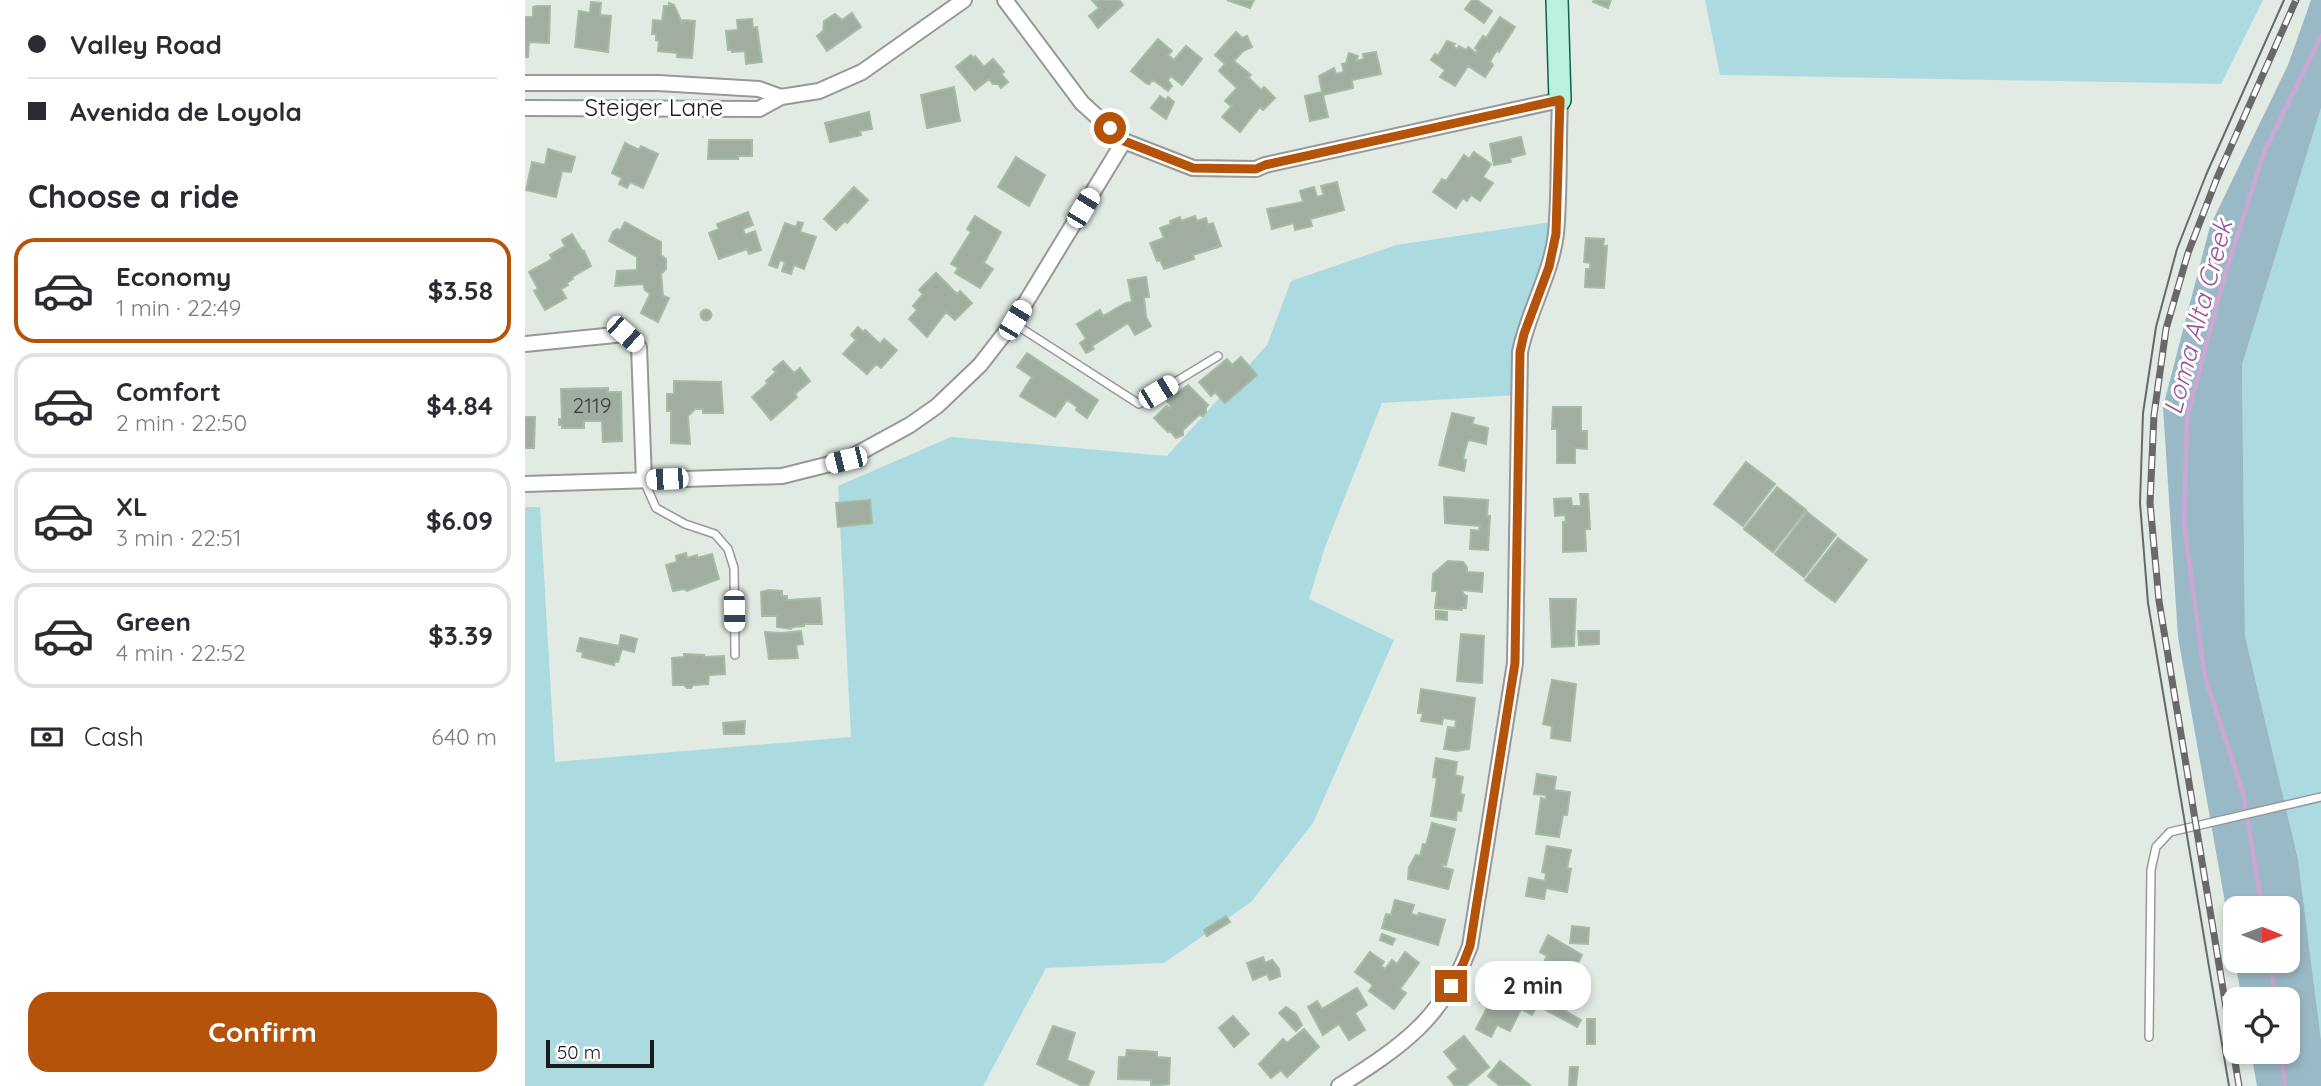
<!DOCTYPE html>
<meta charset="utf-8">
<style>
:root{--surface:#fff;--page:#f7f7f7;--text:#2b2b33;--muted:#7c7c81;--line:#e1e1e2;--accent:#b45309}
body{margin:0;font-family:Quicksand,sans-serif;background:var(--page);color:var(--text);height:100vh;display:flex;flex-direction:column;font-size:26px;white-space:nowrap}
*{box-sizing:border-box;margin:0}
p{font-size:23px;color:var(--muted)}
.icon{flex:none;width:38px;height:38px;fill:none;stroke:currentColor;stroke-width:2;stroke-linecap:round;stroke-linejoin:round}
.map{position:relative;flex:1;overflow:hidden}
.drawer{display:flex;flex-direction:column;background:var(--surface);width:525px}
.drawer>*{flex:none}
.top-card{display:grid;align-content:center;height:154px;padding:0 28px;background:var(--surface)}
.needle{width:46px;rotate:91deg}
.tools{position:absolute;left:1698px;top:896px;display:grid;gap:14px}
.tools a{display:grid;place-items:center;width:77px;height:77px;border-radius:14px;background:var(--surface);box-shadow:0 4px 10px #0003;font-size:35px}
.scale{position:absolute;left:21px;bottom:18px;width:108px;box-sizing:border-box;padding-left:7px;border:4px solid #1b1b1b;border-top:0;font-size:19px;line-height:24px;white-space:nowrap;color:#1b1b1b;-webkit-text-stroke:5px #fff;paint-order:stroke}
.end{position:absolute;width:32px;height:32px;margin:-16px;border:9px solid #b45309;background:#fff;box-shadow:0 0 0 4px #fff}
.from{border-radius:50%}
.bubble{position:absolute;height:49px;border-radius:21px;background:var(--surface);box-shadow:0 4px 10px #0003;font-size:23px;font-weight:800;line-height:49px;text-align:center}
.car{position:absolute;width:21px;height:42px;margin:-21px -10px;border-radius:9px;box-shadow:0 0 5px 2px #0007;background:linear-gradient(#fff 24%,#345 0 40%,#fff 0 76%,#345 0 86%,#fff 0)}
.top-card b{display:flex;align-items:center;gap:24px;height:66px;font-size:26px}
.top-card b+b{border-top:2px solid var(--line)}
.top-card i{width:18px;height:18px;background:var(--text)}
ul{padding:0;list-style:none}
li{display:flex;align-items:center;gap:21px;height:105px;margin:0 14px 10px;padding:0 14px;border:4px solid var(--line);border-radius:21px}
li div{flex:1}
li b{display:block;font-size:26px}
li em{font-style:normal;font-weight:800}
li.on{border-color:var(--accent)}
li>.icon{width:63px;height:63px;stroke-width:1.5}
h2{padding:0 28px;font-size:32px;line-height:84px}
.pay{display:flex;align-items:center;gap:18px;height:77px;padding:0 28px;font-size:26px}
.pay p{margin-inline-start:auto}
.action{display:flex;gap:14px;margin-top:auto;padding:14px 28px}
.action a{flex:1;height:80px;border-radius:21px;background:var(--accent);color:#fff;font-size:28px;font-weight:800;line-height:80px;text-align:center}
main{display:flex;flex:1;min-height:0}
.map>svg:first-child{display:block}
</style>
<main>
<section class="drawer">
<div class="top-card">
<b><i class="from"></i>Valley Road</b>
<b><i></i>Avenida de Loyola</b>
</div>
<h2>Choose a ride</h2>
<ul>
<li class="on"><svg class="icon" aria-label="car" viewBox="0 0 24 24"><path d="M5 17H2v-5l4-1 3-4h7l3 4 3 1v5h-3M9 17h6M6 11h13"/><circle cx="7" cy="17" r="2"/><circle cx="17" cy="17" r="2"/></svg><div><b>Economy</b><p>1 min · 22:49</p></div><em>$3.58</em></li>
<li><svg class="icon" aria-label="car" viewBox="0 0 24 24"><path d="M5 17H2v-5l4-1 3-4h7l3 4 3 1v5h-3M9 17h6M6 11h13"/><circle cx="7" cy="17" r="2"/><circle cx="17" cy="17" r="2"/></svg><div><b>Comfort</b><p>2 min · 22:50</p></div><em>$4.84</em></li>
<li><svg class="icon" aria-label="car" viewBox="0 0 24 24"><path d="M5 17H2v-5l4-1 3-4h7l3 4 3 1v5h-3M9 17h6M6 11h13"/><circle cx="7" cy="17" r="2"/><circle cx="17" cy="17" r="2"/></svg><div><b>XL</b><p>3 min · 22:51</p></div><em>$6.09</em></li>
<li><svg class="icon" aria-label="car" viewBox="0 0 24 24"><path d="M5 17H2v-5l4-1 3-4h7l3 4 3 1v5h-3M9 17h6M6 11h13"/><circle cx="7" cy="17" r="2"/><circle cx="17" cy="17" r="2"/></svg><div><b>Green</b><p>4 min · 22:52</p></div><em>$3.39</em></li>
</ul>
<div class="pay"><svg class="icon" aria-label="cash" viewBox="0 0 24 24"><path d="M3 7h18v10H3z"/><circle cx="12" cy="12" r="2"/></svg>Cash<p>640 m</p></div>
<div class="action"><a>Confirm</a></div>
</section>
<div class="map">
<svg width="1796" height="1086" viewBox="0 0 1796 1086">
<rect width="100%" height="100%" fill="#e1ebe4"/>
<!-- grass -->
<path fill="#abdbe1" d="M1180 0H1738L1696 84 1195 75Z
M1796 108V1040L1773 859 1720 636 1717 365Z
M1039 220 999 333 994 395 857 403 800 547 784 599 869 640 788 823 726 902 639 963 521 968 458 1086H0V507H15L30 762 326 737 313 486 426 437 642 456 742 345 766 281 871 245Z"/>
<!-- forest -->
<path fill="#9ab9c6" d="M1786 0H1796V108L1717 365 1720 636 1773 859 1796 1040V1086H1732L1726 1052H1762V999H1717L1710 961H1762V908H1710V959L1653 637 1638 407 1685 226 1763 65Z"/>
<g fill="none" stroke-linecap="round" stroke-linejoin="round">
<!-- stream -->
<path stroke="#cca6d5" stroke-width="4.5" d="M1737 908 1718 793 1680 677 1659 525 1662 417 1699 278 1739 152 1796 36
M1746 961 1750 999
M1756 1052 1760 1086"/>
</g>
<!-- building -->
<path fill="#a1ada1" stroke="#a5bba6" stroke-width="2" d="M567 0H594L598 5 573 28 564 16 574 8Z
M702 0H729L725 8Z
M947 0H952L967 11 959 23 940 9Z
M1069 0H1086L1083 8 1068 2Z
M66 2 76 3 75 15 86 16 83 52 50 47 54 11 65 13Z
M144 3 149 5 157 23 158 20 170 21 167 58 152 57V53L133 51 134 41 131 40V34H127L128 20 137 21 139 6H144Z
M12 6H25L24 43 4 42 3 57H0V17H8V7Z
M327 13 336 27 302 51 292 36 298 31 299 21 310 14 317 20Z
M975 17 990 27 974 52 972 50 965 61 968 65 960 77 943 66 930 86 915 77 920 70 906 60 910 54 913 56 922 41 930 44 928 46 932 49 934 46 941 50 943 47 951 53 953 51 950 48 958 36 961 38Z
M227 19 228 28 232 27 237 62 221 64 220 51 207 52V50H203L201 31 213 30 212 20Z
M711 32 717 38 722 36 727 47 718 51 709 61 726 75 723 77 736 90 739 87 750 98 738 110 735 107 715 132 697 117 708 105 706 106 700 101 712 88 694 71 700 64 690 55Z
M633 39 647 51 643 55 649 60 661 46 677 59 657 85 646 76 643 80 647 86 643 91 628 80 624 84 621 83 606 71Z
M851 52 856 74 827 80 828 88 798 95 803 117 785 121 780 96 797 92 794 76 809 68 811 74 819 72 817 64 821 63 824 53 833 56 831 61 839 59 838 54Z
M446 55 448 58 450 56 459 67 468 59 476 68 479 72 476 74 483 82 476 88 473 84H468L464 79 450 90 431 67Z
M429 87 435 121 402 128 396 95Z
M635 96 641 100 643 97 649 102 641 119 626 108Z
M344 112 347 129 335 131 336 135 305 142 300 123Z
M996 137 1000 154 985 158 986 162 969 165 965 144Z
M184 140H227V156H213V159H183Z
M100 143 114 150 116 146 133 154 118 188 105 182 102 188 94 184 97 178 87 173Z
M23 149 50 157 46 172 37 171 31 197 1 190 7 162 20 165Z
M949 152 966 164 958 177 968 183 955 201 946 195 942 201 938 198 931 208 908 192 917 179 921 181 939 155 944 159Z
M491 157 520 175 504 206 473 187Z
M812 182 819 210 785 219 787 226 770 230 769 223 747 229 742 209 778 202 775 191 789 187 792 197 799 195 796 186Z
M329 187 343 200 322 223 320 221 311 230 299 219Z
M223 212 228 225 218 229 220 235 230 231 236 250 224 254 222 249 194 259 184 233 194 229 192 224Z
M450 216 476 232 459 263 468 269 455 288 430 273 433 268 426 264 446 232 442 229Z
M670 216 672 221 681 218 683 225 688 223 696 246 668 255 669 259 639 269 635 260 632 261 625 243 639 238 635 228 646 224 645 221 655 217 656 221Z
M100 222 136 242V255L141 259V269L136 274 138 296 144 298 133 322 116 313 125 294 120 290 118 284 90 286 92 271 112 270V257L84 241 88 232 92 229 95 231Z
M273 222 278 223 275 232 291 237 279 269 269 265 266 274 257 271 260 262 255 260 252 268 244 265 260 223 271 227Z
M47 234 58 252 59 251 66 266 47 277 48 279 42 283 43 285 36 289 41 298 20 310 9 291 13 289 4 272 27 259 25 255 40 246 37 240Z
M1061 238 1079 239 1078 246H1082L1079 288 1060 287 1061 269H1065V263L1059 262Z
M411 273 432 294 435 291 447 303 430 320 421 312 402 337 384 319 392 310 388 306 398 294 394 290Z
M621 277 624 297H619L621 317 626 326 610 335 603 323 567 346 569 349 561 353 555 343 561 339 552 324 575 310 578 316 601 303 607 302 603 280Z
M175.5 315a5.5 5.5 0 1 1 11 0a5.5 5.5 0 1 1-11 0Z
M333 327 338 332 340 330 355 344 359 339 372 350 356 368 351 364 342 374 318 354 331 340 326 335Z
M502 353 573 400 562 418 551 410 552 407 542 400 530 417 495 396 507 377 492 367Z
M716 357 732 375 700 403 690 392 686 396 674 382 702 359 707 365Z
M258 361 269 373 275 368 285 381 270 394 272 397 246 420 227 397 243 383 241 381 251 372 248 369Z
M149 381 196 382 198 413H178V409H170L163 416 165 444 146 443V411H142V394H149Z
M663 385 683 405 681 408V412L678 416 674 415 658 430V435L651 438 645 431 643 432 629 418 642 406 644 408 646 406 642 401Z
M83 388V392H96L97 441 78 442 77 421H59V428H37V425H34V419H37L36 389Z
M1028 407H1056V431H1062V449L1050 448V463H1032V429H1027Z
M927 413 949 418 947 424 963 428 961 444 944 440 942 443 938 459 941 460 939 471 914 465Z
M0 417H10L9 448H0Z
M1221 462 1250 484 1218 526 1189 504Z
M1252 487 1281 510 1248 552 1219 529Z
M1055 494H1063L1065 529H1060L1061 551 1038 552V522H1041L1040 515 1030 516 1029 499 1046 498 1047 506H1056Z
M919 497 963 500 962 516H965L963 550 945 549 946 530 954 531 955 526 920 523Z
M345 500 347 523 313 527 311 503Z
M1282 512 1311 535 1279 577 1250 554Z
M1313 538 1342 560 1310 602 1280 580Z
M161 553 162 558 172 555V558L187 554 194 579 162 591 159 589 148 591 141 565 152 562 151 556Z
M923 561 938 562 942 567V572L958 573 957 592 937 590 939 595 942 596 941 608H937V610L910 608 912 591H907L908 574Z
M243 590 257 591V596H262V600L295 598 297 624H279V626L267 627 266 629 252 627V616H237L236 592Z
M1025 599H1051L1049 646 1027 647Z
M911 611 922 612V620L911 619Z
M276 631 278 644 271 645 273 658 244 659 240 632 256 633Z
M1053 631H1074V644L1054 645Z
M936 634 959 636 957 683 932 681Z
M96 635 112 639 109 652 97 649 93 662 90 661 89 665 57 657 58 652 52 651 55 638 94 646Z
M159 654 179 655V657L199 656 200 674 184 675 183 684 168 685 166 688H162L159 685H148L147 658 159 657Z
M1027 680 1051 684 1045 741 1026 738 1027 726 1018 724Z
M896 689 950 698 944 749 932 751 919 749 923 727 930 728 931 720 918 718 917 724 896 721 898 713H893Z
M220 721 219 734H199L198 723Z
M911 758 932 762 930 775 938 777 935 794 939 795 936 811 932 810 931 820 906 816 912 778 908 777Z
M1012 774 1031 777 1029 790 1045 792 1042 815H1038L1034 837 1011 834 1016 798 1021 799V795L1009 794Z
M907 823 930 829 921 865 917 864V867L928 870 923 889 883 879 884 867 891 855 895 856 898 844 901 845Z
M1022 846 1046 850 1042 868 1046 869 1042 892 1021 888 1019 899 1001 896 1004 878 1020 881 1021 873 1017 872Z
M870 900 889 905 886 914 893 916 894 913 920 920 913 945 857 928 861 914 866 915Z
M701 916 705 922 682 936 679 930Z
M1047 926 1064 928 1063 944 1045 943Z
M857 934 870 939 867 945 855 940Z
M1023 935 1057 955 1043 984 1036 980 1032 988 1011 977 1022 956 1015 952Z
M845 952 859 962 856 966 860 969 867 960 872 964 880 952 894 963 875 989 881 993 869 1009 844 991 848 985 830 972Z
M738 957 740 963 747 960 754 969 755 976 745 980 742 974 728 980 722 963Z
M967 980 1013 1004 1007 1015 996 1009 985 1031 972 1025 966 1037 951 1029 963 1006 955 1002Z
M832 988 842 1005 830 1013 840 1030 824 1040 814 1024 798 1035 783 1007 792 1001 797 1009Z
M1025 1002 1056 1020 1052 1027 1021 1010Z
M761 1007 771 1014 777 1025 771 1031 754 1013Z
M708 1016 724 1034 709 1047 694 1028Z
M1062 1019H1070V1044H1062Z
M528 1026 550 1033 542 1060 569 1072 563 1086H557L512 1064Z
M779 1029 794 1047 762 1077 756 1070 746 1078 734 1064 758 1039 762 1043Z
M939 1036 964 1067 941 1086H930L923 1077 933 1069 919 1052Z
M602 1050 632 1052V1057L645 1058 644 1084 626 1086V1080L593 1079 594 1057H601Z
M975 1061 1005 1085 1004 1086H975L963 1076Z
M1045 1067H1053L1051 1086H1044Z"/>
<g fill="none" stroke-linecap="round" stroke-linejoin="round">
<defs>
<path id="lane" d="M488 323 614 404 693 356
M119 481 131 508 160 524 190 534 203 549 209 568 210 655
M1624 1037 1626 870 1631 847 1645 832 1796 797"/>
<path id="street" d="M480 0 557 103 599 141 668 168 731 169 740 165 1035 100C1033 144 1035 190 1031 234 1026 275 1003 312 995 352L990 663 945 946C919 1018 876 1047 814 1086
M0 83H133L234 89 256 97
M0 108 234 109 256 97 294 91 337 72 439 0
M0 344 100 334 114 347 119 480
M0 484 257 476 321 460 385 425 412 406 455 365 490 320 599 141"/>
<path id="secondary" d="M1032 0 1035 100"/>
</defs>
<!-- lane casing -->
<use href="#lane" stroke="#989898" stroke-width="10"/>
<!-- street casing -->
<use href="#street" stroke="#989898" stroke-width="18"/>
<!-- secondary casing -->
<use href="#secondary" stroke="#10634b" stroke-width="24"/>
<!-- lane -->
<use href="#lane" stroke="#fff" stroke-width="7"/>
<!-- street -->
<use href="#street" stroke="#fff" stroke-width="14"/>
<!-- secondary -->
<use href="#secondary" stroke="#b9f1dd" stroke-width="21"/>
<!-- tram -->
<path stroke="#696969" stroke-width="2" d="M1704 1086 1623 603 1615 503 1618 413 1631 327 1652 249 1681 175 1759 0"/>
<defs>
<path id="rail" d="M1714 1086 1634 601 1625 503 1629 415 1641 329 1663 253 1692 178 1771 0"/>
</defs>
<!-- rail casing -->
<use href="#rail" stroke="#696969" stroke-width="7"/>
<!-- rail -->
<use href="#rail" stroke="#fff" stroke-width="4.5" stroke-dasharray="13" stroke-linecap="butt"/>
</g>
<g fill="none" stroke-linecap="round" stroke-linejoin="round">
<!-- route -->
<path stroke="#b45309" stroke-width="9" d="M585 128 599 141 668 168 731 169 740 165 1035 100 1031 234 1024 267 999 334 995 352 990 663 945 946 938 964 926 986"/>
</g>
<g text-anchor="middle" stroke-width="6" stroke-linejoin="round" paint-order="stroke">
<!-- number labels -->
<g font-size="21" fill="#3c403c">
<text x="67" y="413">2119</text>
</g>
<!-- street labels -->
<g font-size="24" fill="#1b1b1b" stroke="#fff">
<text x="129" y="116">Steiger Lane</text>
</g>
<!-- water labels -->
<g font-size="26" font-style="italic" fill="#9f5297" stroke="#fff">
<text transform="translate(1673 317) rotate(-75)" y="9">Loma Alta Creek</text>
</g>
</g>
</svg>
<div class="tools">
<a><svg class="needle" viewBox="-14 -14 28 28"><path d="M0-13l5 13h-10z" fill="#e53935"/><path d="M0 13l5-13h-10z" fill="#7c7c81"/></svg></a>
<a><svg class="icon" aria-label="locate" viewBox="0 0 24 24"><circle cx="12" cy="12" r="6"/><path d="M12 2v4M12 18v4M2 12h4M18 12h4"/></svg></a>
</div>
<div class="scale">50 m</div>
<i class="end from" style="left:585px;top:128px"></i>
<i class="end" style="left:926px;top:986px"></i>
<div class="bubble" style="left:950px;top:961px;width:116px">2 min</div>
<i class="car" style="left:558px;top:208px;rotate:31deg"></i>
<i class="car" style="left:490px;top:320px;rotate:31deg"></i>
<i class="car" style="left:100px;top:334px;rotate:132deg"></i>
<i class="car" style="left:633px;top:392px;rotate:59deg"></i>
<i class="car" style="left:321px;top:460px;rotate:256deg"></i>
<i class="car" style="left:142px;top:479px;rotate:268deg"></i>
<i class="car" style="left:209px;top:611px;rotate:179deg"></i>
</div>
</main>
